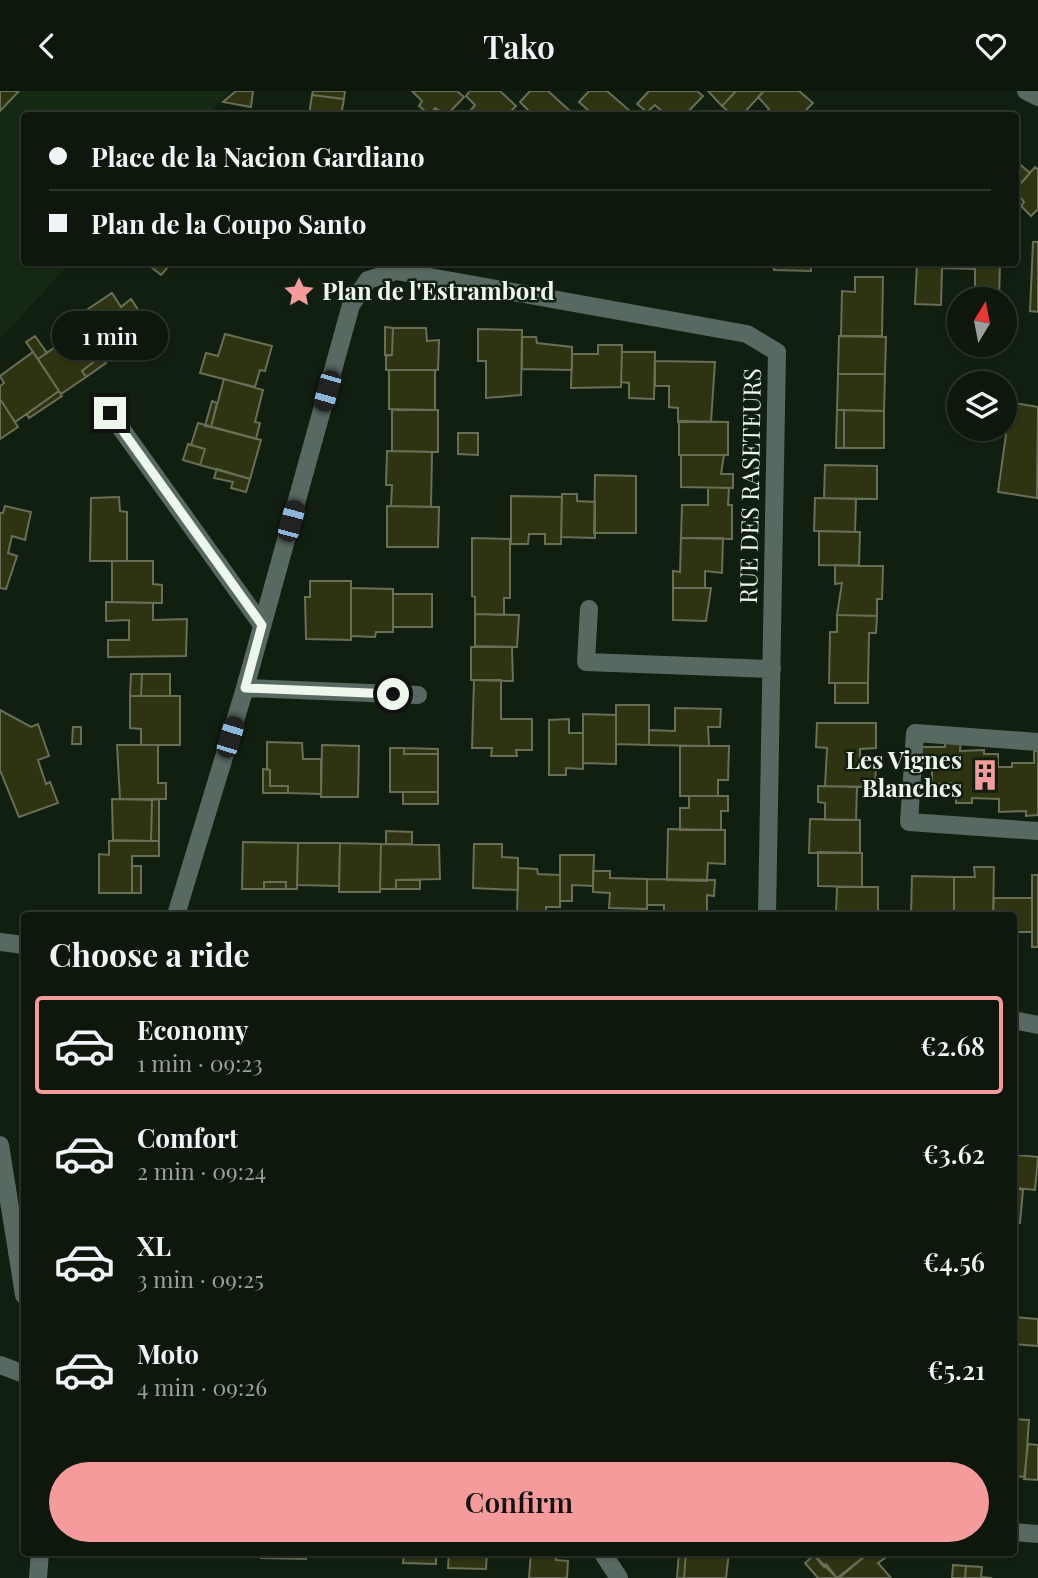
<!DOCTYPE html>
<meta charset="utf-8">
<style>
:root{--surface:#0d170c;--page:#162015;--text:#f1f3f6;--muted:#9a9f9d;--line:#2d362d;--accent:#f59b9b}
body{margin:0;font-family:"Playfair Display",serif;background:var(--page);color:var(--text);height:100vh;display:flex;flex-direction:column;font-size:26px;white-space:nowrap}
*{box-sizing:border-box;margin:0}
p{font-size:23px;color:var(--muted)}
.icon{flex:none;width:38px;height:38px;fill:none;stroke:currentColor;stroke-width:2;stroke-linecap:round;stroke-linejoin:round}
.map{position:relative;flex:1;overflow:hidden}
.side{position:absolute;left:21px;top:821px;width:996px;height:644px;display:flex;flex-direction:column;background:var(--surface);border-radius:7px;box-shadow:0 2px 5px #0004,0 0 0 2px var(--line)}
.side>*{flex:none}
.top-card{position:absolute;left:21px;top:21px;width:998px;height:154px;border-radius:7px;box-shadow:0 2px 5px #0004,0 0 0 2px var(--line);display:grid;align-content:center;height:154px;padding:0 28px;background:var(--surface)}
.needle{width:46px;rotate:10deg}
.controls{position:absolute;left:947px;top:196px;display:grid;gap:14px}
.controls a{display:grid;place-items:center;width:70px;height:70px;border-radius:50%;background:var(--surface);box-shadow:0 2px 5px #0004,0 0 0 2px var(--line);font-size:35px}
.end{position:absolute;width:32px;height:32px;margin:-16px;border:9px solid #eef7ec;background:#111;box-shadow:0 0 0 4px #111}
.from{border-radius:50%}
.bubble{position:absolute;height:49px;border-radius:24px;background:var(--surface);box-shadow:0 2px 5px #0004,0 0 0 2px var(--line);font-size:23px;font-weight:600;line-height:49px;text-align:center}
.car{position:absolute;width:21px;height:42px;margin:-21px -10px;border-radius:9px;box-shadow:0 0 5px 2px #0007;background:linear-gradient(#222 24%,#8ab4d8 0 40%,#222 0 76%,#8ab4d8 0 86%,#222 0)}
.top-card b{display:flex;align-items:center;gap:24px;height:66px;font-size:26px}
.top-card b+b{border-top:2px solid var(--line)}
.top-card i{width:18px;height:18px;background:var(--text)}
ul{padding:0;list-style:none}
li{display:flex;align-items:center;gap:21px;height:98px;margin:0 14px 10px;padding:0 14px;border:4px solid transparent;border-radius:7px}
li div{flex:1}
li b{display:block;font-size:26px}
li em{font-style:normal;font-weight:600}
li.selected{border-color:var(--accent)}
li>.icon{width:63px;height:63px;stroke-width:1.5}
h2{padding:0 28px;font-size:32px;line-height:84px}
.button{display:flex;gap:14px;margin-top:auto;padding:14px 28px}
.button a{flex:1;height:80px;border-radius:42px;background:var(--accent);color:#111;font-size:28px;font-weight:600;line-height:80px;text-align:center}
header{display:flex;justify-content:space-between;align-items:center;height:91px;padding:0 28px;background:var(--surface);font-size:32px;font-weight:600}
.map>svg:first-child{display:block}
</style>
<header><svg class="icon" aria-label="back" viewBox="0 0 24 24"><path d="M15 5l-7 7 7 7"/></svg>Tako<svg class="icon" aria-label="heart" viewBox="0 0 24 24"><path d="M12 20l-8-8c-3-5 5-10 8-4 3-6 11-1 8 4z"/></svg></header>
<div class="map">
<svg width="1038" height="1487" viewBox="0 0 1038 1487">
<rect width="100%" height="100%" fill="#111f10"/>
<!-- built -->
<path fill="#162914" d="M0 0H231L207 24H24V172H70L0 248Z"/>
<!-- building -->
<path fill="#2e3412" stroke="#696e57" stroke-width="2" d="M0 0H19L0 20Z
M236 0H253L251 16 223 11Z
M313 0H345L344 8 312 4Z
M412 0H457L464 6 447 24 435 17 430 24 419 15 422 10Z
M470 0H500L516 15 507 24H475L470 20 475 14 466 5Z
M530 0H548L570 20 566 24H525L529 20 520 11Z
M589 0H607L630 20 626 24H585L589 20 579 11Z
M649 0H697L703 5 685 24H662L664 22 655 14 647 21 637 13Z
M708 0H736L722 15Z
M736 0H764L742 24H732L722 15Z
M764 0H799L813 12 801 24H771L766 21 769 18 758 6Z
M312 4 344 8 341 24H309Z
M1015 69 1030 82 1015 99Z
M1035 76 1038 79V118L1031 125 1021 115 1024 111 1015 99Z
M1033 151H1038V221L1030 220Z
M146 172H172L161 184Z
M773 172H811V180L774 179Z
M917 172H1000L999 208H975V178L942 177 941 214 915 213Z
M855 186H883L882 245H841L842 200 855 201Z
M112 202 121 216 131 208 151 238 117 261 113 255 100 264 86 245 99 235 88 218Z
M385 236 393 237 392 264H385Z
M393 237H426L427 250 439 249 438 279H386V265L392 264Z
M81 238 101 265 82 280 86 286 61 303 38 268Z
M478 238 522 239 521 304 486 307V270H478Z
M225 243 272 255 265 280 260 279 255 296 200 282 206 262 218 265Z
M35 245 47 262 38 268 26 251Z
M839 245 886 246 885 283H838Z
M522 246H536L537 252 572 256V279L522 278Z
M598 254H622L621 296 571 297 572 263H598Z
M33 261 59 300 15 331 0 308V295L4 292 0 285Z
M622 261H655L654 308 629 307V292L621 291Z
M101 265 106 272 86 286 82 280Z
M655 270 715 271 711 331H678V317L669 316V295H655Z
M389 279H435V319L389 318Z
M838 283H885L884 320 837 319Z
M224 288 263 299 255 331 260 332 256 348 211 336Z
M59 300 62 305 29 327 27 323Z
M0 308 18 336 0 348Z
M212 310 217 312 211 336 205 335Z
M1015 312 1038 316 1037 407 998 401 1008 329 1013 330Z
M392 319H438V361L392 360Z
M837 319H844V357H836Z
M844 319 884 320V357H844Z
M679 330 728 331V364H679Z
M198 332 261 349 250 388 200 374 205 358 191 354Z
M458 342H478V364L458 363Z
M188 353 205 358 200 374 183 369Z
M387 360 432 361 431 416 391 415 392 394H386Z
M681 364H724L721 383H733V397L681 396Z
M825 374 877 375V408L824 407Z
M217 378 250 388 246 401 231 397 233 391 214 387Z
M595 384 636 385V442H594Z
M708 397H729L728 414H732V448L681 447 682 414H708Z
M562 403H577V410L595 411V447L561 446Z
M511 405 562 406 561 453H545V443H529L528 453H511Z
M119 406 120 420 127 421V470H90L91 407Z
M815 407 856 408 855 441 814 440Z
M5 415 31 421 25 449 12 445 8 462 17 465 6 498 0 497V422H3Z
M387 415 439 416 438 456H387Z
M819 440 860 441 859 475 819 474Z
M472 447 510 448V507H504V524L475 523V506L472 505Z
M681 447H723L722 482 705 480V497H673V480L680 481Z
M112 470H153V493L162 494V512L112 511Z
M835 474 883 475 882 508H877V525L837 524 842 492 835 493Z
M310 490H351V549L306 548 305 506H310Z
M351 497 393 498V541H376L375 546 351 545Z
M673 497H711L706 530 673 529Z
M393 503H432V536H393Z
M106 511 153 512V529L187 528 186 565 108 566V549H129V529L106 530Z
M475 523 519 524 517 556 475 555Z
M837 524 877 525 876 542H869L868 592H829L830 541H837Z
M471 556H512L513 590 471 589Z
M131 583H142L141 605H130Z
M142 583H170V605H141Z
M474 589H501V628H532V659H516L517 665H491L492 657H472Z
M835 592H868V612H835Z
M130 605H180V654H141V638L130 637Z
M616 614H649V654L616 653Z
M675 617 721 618 720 636H708L709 655 649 654V639L675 640Z
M0 619 31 636 38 633 49 665 38 669 46 693 50 691 58 712 19 726 0 679Z
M583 623 616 624V673L583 672Z
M569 628V642H583V678L566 677V684H549V629Z
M817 632H876V657L860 658V674H876L875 696 825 695 827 657 816 656Z
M73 636H81V653H72Z
M961 647 960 660 984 659V663H998V676H1012V672H1034V660H1038V724L1026 725V720L999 721V708L972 707V712H956V692L932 693V676H922V656H945V648Z
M267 651 302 652 303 668H321V703L288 702V695H270V679L267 678Z
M117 654H158V692H166V708H120Z
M322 654 359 655 358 706H321Z
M680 655H729L728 689H718V705H680Z
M390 657H404V663H438V701H390Z
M404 657 438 658V663H404Z
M263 678 270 679V695H288V702H263Z
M818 695 857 696 856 729H825V712L818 711Z
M403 701H438V713H403Z
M689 705H728V720H721V739H680V717H689Z
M112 708 152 709 151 750 113 749Z
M159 708V750H151L152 709Z
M810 728 860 729V762H809Z
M668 738 725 739V773L708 772 707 790 667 789Z
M386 740 412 741V753H386Z
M109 750H159V765H132V802H99V763L109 764Z
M243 751 298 752 297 798H286V791H264V798H242Z
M298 752H340L339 795 297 794Z
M340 752 381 753 380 801H339Z
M381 753 439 754 440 788 396 789V798H380Z
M474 753H502V766L518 767V799L473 797Z
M818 761 862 762V796L818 795Z
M560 764H594L593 795 572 794V810H560Z
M132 775H141V802H132Z
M974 776H994L993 824H954V786H975Z
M518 777 537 778 538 783 560 784V816H546V823H517Z
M593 780H610V787L647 788V818L609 817 610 802 593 801Z
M1032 784H1038V856H1032Z
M912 785 954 786V824H911Z
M647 788 715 789 714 805 707 804V824H664V814H647Z
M396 789H420V798H396Z
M264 791H286V798H264Z
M837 796H878V824H836Z
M994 807H1032V841H1013V824H993Z
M1013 1064H1018L1015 1097 1023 1099 1020 1132H1013Z
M1018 1064 1038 1066 1035 1099 1015 1097Z
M1013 1226 1038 1228V1255L1013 1253Z
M1013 1328 1029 1329 1025 1386 1013 1385Z
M1028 1353 1038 1354V1389L1024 1388Z
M261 1461H307L306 1468 261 1467Z
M404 1461 436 1463V1473L403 1472Z
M449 1461H487L486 1478 448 1477Z
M531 1461H556V1469L568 1470 567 1487H529Z
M679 1461H686L684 1487H677Z
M686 1461H729L726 1487H684Z
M818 1461H862L865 1465 837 1487 814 1464Z
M870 1461H880L885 1467 878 1472 891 1487H839Z
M814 1464 824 1476 826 1473 837 1487H818L805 1472Z
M953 1474 966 1475 965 1487H952Z
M966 1475 982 1476 981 1486 992 1487H965Z"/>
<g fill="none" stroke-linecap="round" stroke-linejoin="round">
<!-- minor -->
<path stroke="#586961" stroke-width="18" d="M1026 0 1038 6
M110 322 262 534
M589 518 586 571 772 578
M245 597 418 604
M1038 651 915 642 909 731 1038 740
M176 824 245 597 351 214 368 189 396 180 747 243 777 261 767 824
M0 851 24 854
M1013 929 1038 934
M0 1054 24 1204
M0 1274 24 1283
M1013 1441 1038 1443
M602 1461 619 1487
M38 1487 40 1461"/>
</g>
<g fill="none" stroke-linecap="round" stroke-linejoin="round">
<!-- route -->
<path stroke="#eef7ec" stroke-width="9" d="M110 322 262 534 245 597 393 603"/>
</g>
<!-- icons -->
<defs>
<symbol id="sight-bare" viewBox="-9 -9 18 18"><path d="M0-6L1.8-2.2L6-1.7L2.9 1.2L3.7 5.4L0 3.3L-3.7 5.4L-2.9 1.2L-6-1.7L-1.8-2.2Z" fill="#f59b9b" stroke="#111f10" stroke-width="2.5" paint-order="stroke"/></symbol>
<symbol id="building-bare" viewBox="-9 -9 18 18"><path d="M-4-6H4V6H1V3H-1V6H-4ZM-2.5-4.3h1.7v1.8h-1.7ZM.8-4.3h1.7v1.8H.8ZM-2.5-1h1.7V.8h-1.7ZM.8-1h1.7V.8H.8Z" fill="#f59b9b" stroke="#111f10" stroke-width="2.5" paint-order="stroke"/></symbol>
</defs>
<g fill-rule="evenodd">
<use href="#sight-bare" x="277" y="179" width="44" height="44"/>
<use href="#building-bare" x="963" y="662" width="44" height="44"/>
</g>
<g text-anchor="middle" stroke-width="5" stroke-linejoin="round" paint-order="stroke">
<!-- poi labels -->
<g font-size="24" font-weight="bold" fill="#eef7ec" stroke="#111f10" text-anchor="start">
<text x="322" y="209">Plan de l'Estrambord</text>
<text x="962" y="678" text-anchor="end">Les Vignes<tspan x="962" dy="28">Blanches</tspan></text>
</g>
<!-- street labels -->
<g font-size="24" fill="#eef7ec" stroke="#111f10">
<text transform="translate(751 395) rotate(-89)" y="8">RUE DES RASETEURS</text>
</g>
</g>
</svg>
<div class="controls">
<a><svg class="needle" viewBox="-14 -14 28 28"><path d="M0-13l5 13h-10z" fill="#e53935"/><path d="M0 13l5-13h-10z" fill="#9a9f9d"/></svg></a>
<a><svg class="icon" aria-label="layers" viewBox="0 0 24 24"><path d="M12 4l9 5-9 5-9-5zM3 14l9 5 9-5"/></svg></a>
</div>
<i class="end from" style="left:393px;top:603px"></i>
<i class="end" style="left:110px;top:322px"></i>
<div class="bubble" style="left:52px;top:220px;width:116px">1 min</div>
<i class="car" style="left:327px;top:300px;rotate:196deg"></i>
<i class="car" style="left:291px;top:430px;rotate:15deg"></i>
<i class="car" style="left:230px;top:646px;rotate:17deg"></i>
<div class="top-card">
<b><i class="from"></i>Place de la Nacion Gardiano</b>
<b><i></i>Plan de la Coupo Santo</b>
</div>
<section class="side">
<h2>Choose a ride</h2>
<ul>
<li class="selected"><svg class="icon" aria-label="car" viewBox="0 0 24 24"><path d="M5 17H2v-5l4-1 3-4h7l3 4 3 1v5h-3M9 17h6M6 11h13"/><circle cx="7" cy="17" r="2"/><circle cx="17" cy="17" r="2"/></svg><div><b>Economy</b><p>1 min · 09:23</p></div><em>€2.68</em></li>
<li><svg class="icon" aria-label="car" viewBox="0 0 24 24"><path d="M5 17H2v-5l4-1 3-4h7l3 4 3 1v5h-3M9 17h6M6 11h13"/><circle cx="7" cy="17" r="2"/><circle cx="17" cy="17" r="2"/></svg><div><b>Comfort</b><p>2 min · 09:24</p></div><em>€3.62</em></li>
<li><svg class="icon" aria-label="car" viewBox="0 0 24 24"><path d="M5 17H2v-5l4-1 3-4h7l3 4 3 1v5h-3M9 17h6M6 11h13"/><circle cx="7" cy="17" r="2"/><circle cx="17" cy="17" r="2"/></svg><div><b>XL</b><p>3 min · 09:25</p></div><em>€4.56</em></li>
<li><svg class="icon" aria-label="car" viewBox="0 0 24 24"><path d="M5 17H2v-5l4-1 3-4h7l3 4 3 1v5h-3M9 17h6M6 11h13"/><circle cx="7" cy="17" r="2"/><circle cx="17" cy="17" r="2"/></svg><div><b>Moto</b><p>4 min · 09:26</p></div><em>€5.21</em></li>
</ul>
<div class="button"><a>Confirm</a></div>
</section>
</div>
